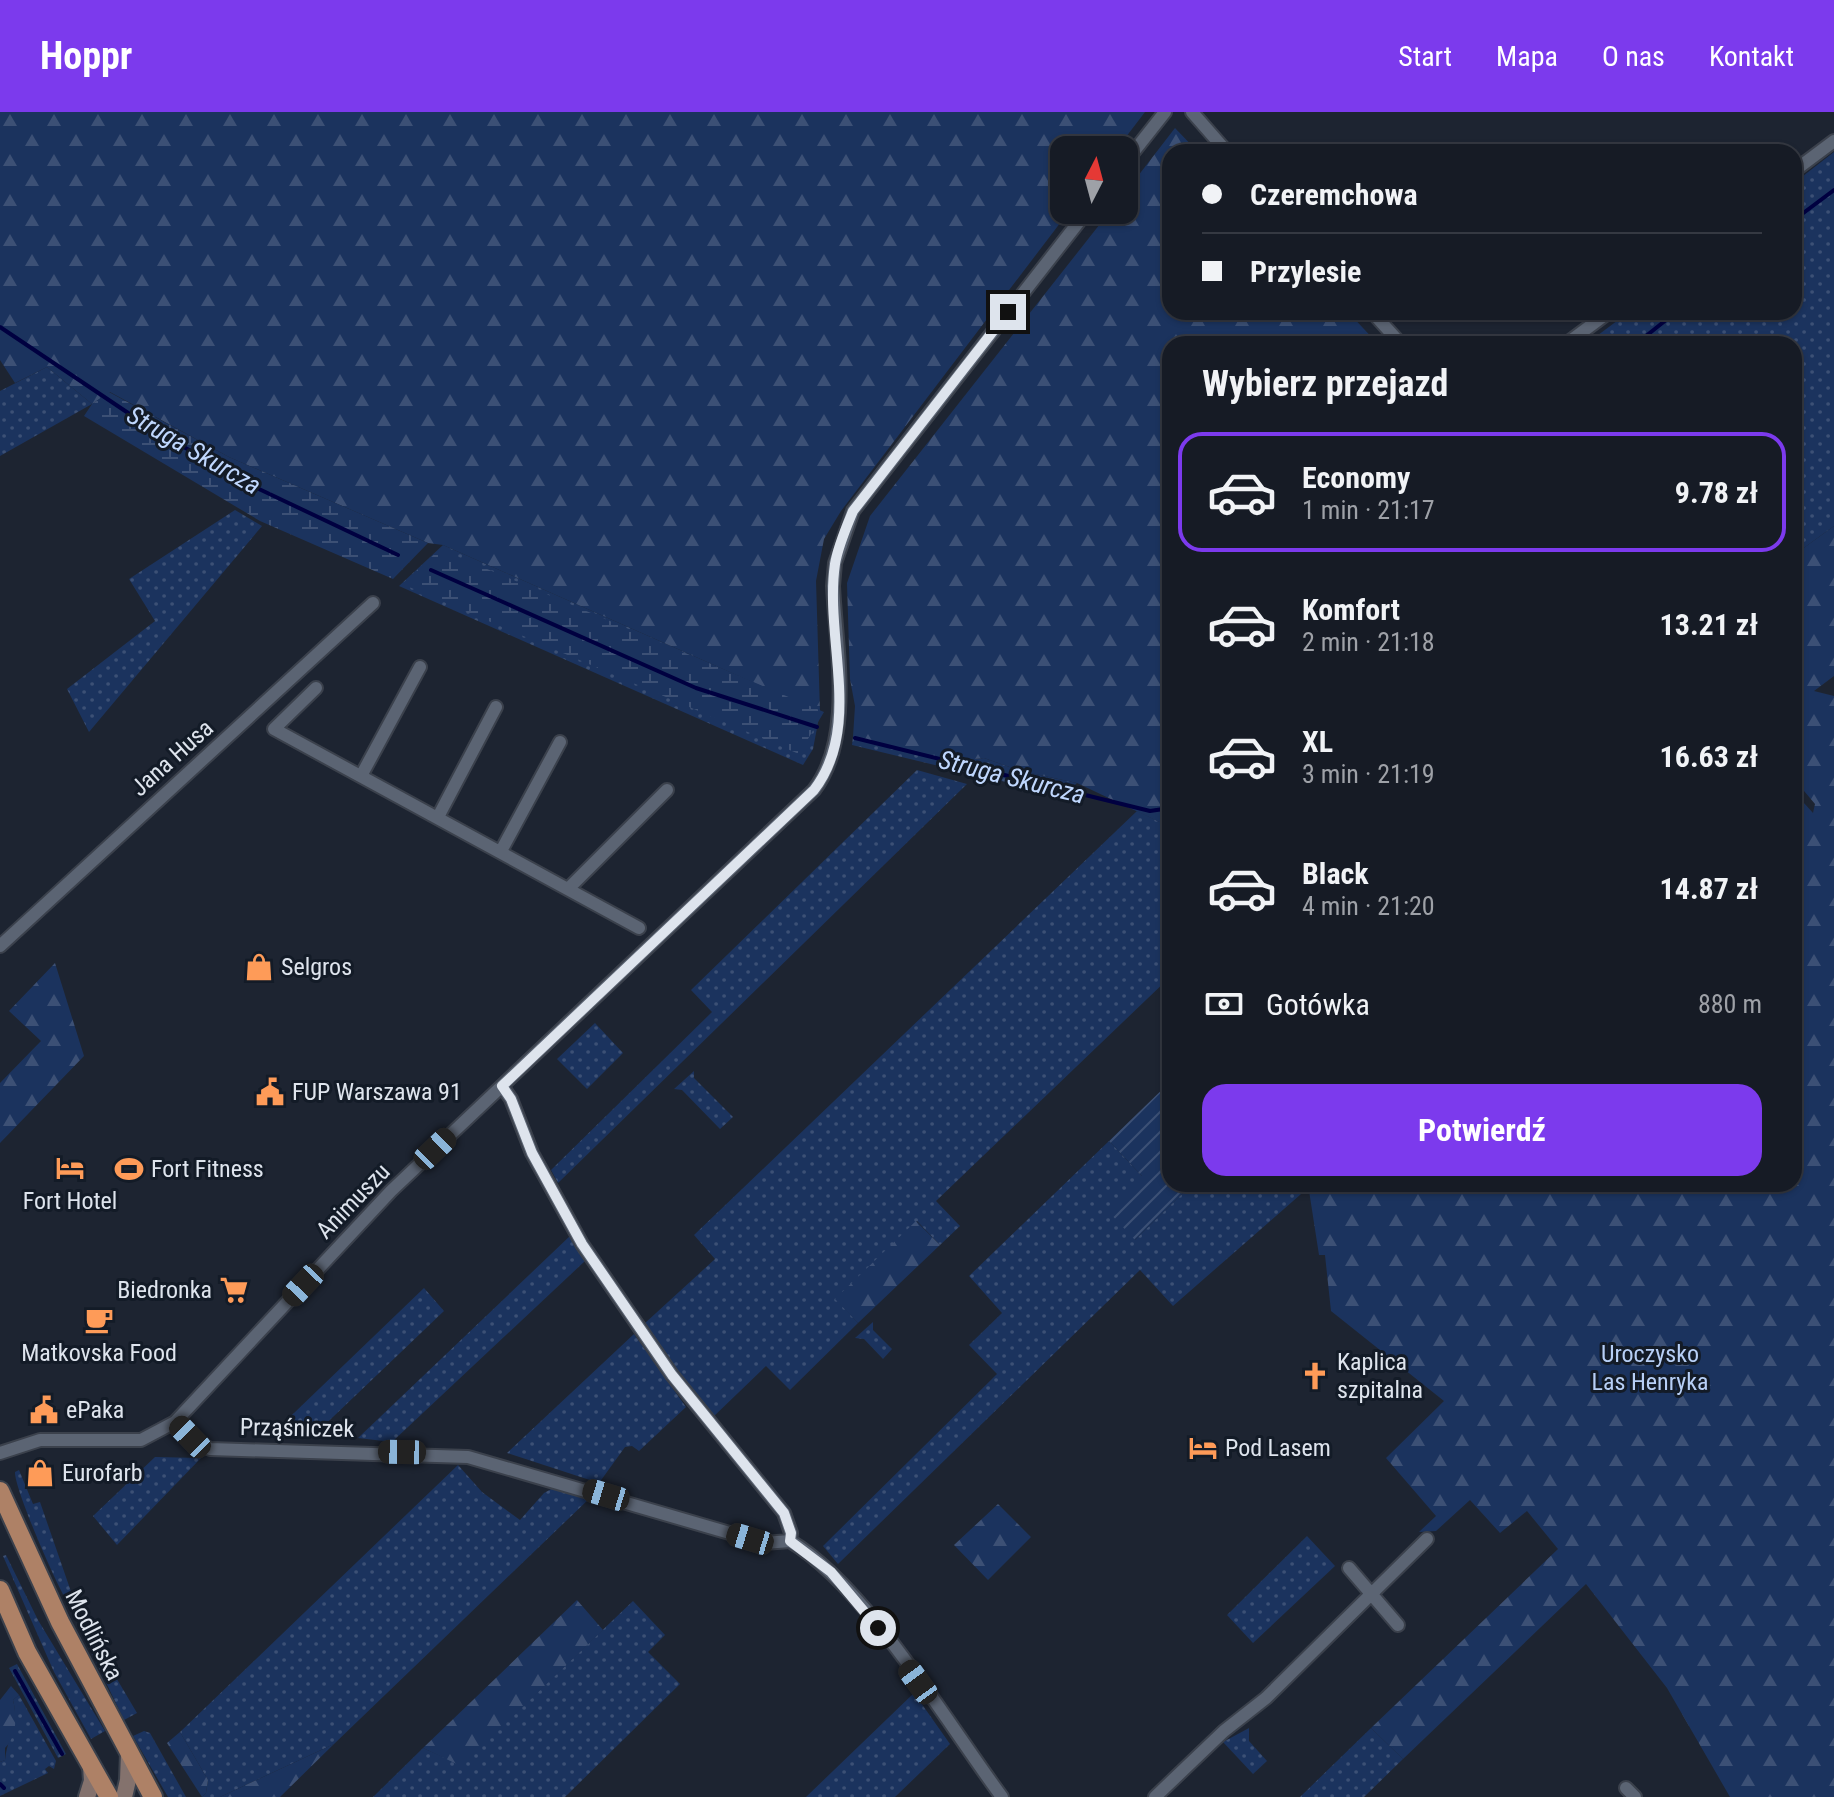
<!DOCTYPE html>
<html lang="pl">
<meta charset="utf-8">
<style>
:root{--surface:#161b25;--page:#1f242d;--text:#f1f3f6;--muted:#9ea1a7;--line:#353942;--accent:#7c3aed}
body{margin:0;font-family:"Roboto Condensed",sans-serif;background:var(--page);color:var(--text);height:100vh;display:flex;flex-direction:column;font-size:30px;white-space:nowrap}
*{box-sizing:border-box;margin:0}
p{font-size:26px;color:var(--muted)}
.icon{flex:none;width:44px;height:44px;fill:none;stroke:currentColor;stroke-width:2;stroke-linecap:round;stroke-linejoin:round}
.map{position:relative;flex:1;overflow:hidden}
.panel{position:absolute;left:1162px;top:224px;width:640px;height:856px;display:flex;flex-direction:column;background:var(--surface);border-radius:24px;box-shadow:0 2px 6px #0004,0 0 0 2px var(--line)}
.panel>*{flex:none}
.top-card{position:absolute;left:1162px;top:32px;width:640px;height:176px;border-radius:24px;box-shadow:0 2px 6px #0004,0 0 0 2px var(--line);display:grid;align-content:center;height:176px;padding:0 40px;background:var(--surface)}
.needle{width:52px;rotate:6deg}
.buttons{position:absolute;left:1050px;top:24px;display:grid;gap:16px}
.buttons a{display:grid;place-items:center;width:88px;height:88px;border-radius:16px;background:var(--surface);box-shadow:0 2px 6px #0004,0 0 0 2px var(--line);font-size:40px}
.end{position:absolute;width:36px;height:36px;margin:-18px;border:10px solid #dee4ed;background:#111;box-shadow:0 0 0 4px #111}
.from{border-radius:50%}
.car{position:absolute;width:24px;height:48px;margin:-24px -12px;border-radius:10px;box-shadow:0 0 6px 2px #0007;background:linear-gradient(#222 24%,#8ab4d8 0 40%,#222 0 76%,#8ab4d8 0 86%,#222 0)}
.top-card b{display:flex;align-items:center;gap:28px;height:76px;font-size:30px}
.top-card b+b{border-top:2px solid var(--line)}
.top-card i{width:20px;height:20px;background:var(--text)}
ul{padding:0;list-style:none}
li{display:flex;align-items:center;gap:24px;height:120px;margin:0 16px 12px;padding:0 24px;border:4px solid transparent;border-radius:24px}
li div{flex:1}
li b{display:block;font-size:30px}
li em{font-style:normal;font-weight:700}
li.on{border-color:var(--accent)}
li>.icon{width:72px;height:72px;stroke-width:1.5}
h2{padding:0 40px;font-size:36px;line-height:96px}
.pay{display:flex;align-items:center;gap:20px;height:88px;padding:0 40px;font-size:30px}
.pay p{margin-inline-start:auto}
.primary-button{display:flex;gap:16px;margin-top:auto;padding:16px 40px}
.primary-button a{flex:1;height:92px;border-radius:24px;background:var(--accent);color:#fff;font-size:32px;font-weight:700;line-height:92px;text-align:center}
header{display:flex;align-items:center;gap:48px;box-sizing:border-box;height:112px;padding:0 40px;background:var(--accent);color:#fff}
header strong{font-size:38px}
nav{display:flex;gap:44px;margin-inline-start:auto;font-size:28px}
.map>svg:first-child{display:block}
</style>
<header>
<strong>Hoppr</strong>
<nav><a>Start</a><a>Mapa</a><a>O nas</a><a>Kontakt</a></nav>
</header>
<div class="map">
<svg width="1834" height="1685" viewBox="0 0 1834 1685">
<defs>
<pattern id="grass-dots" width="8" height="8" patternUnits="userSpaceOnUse" patternTransform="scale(2)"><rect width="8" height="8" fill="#1b335e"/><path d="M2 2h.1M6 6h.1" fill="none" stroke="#3c5075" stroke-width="1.8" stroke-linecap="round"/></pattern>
<pattern id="forest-firs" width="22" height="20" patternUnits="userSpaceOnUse" patternTransform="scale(2)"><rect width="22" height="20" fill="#1b335e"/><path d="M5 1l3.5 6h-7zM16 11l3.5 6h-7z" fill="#3c5075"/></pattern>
<pattern id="wetland-marsh" width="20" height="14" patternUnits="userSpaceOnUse" patternTransform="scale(2)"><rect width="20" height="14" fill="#1b335e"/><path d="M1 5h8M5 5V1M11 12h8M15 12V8" fill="none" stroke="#3c5075"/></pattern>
<pattern id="garden-furrows" width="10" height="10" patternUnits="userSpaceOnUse" patternTransform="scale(2)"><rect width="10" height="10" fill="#1b335e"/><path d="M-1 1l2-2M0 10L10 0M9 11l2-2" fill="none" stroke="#3c5075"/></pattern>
</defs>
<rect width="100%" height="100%" fill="#1d2431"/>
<!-- grass -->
<path fill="url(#grass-dots)" d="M1834 40V414L1794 443V232H1586L1629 200H1794V71Z
M47 255 92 292 0 344V279Z
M235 398 262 414 89 620 67 577 155 509 129 467Z
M443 433 820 600 813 637 803 653 399 474Z
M853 625 955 649 984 646 1021 659 1077 671 1063 684 852 633Z
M917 658 967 672 558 1071 551 1058 712 900 691 878Z
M1137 699 1170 715V865L936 1089 960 1114 940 1133 917 1109 836 1187 858 1211 790 1278 766 1254 712 1306 644 1212 715 1147 694 1123Z
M595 911 623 941 587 977 557 947Z
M694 959V966L733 1005 720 1017 682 978 674 977Z
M1109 1029 1142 1064 1135 1128 1192 1072H1308L1309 1075 1173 1194 1140 1158 838 1452 823 1434 997 1262 969 1233 1002 1201 969 1164Z
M571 1123 585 1149 392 1330 358 1326Z
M424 1176 444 1199 312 1325 268 1326Z
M873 1210V1218L892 1237 883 1247 864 1227 855 1226Z
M634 1222 686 1295 639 1339 632 1334 625 1335 599 1371 507 1341Z
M155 1345 201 1346 117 1433 93 1404Z
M458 1353 482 1380 520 1408 544 1381 555 1375 591 1385 334 1632 220 1685H202L206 1681 208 1668 180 1620Z
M19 1358 33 1392 40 1390 76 1494 77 1505C65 1495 14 1377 15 1360Z
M1307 1424 1335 1454 1253 1531 1227 1503Z
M6 1443 38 1508 105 1619 91 1627 54 1560 3 1444Z
M633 1489 665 1523 648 1540 680 1572 565 1685H373L423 1636 461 1653Z
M87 1523 92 1525 137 1601 124 1608 85 1527Z
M17 1552 66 1642 58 1646 9 1556Z
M914 1581 950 1632 895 1685H806Z
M19 1583 56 1649 54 1657 49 1654 45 1657 48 1661 0 1684V1650L5 1648C7 1627 19 1610 13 1588Z
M1249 1616V1629L1267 1649 1253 1662 1223 1630Z
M1371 1616 1403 1647 1364 1685H1300Z
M144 1619 150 1621 186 1685H168L133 1624Z"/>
<!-- forest -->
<path fill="url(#forest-firs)" d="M0 0H1145L1116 38H1064V98H1070L841 399 824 427 816 469 820 600 443 433 428 431 229 345 110 280 92 292 47 255 15 271 0 248Z
M1175 16 1198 40H1170V200H1348L1378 232H1170V715L1077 671 1021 659 984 646 955 649 853 625 855 594 850 567 847 471 870 404 1111 98H1124V82Z
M1834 414V564L1814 579 1834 584V1685H1730L1667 1576 1586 1472 1403 1647 1371 1616 1558 1437 1527 1399 1500 1421 1470 1388 1436 1419 1419 1420 1436 1404 1386 1346 1444 1289 1331 1199 1325 1143H1319L1308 1072H1794V680L1813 701 1815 692 1794 667V443Z
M55 851 84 944 0 1031V971L41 929 9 899Z
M916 1109 940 1133 858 1211 835 1187Z
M998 1392 1031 1425 988 1468 954 1433Z
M577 1488 603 1518 461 1654 423 1636Z
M11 1574 19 1583 13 1588C17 1604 17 1625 5 1636V1648L0 1650V1588Z
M180 1620 208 1668 206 1681 202 1685 167 1631Z
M334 1632 280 1685H220Z"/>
<!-- wetland -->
<path fill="url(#wetland-marsh)" d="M109 280 229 345 428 431 393 467 260 409 84 304 92 292Z
M440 437 824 600 799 642 402 472Z"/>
<!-- garden -->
<path fill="url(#garden-furrows)" d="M1170 970V1072H1192L1135 1128 1107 1098 1142 1064 1109 1029Z"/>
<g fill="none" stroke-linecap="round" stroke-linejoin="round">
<!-- stream -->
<path stroke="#000040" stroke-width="4" d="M1794 108 1834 78
M0 215 155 319 259 377 398 443
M1636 232 1676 200
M431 458 696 576 817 615
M855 626 1150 699 1170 696
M15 1559 62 1642
M0 1672 4 1676"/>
<defs>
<path id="street" d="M1192 0 1227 40
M1124 52 1165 0
M1794 59 1834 29
M1372 200 1401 232
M1566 232 1609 200
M316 576 274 617 639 816
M361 664 420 555
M438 705 496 595
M501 739 560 630
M568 777 667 678
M0 834 373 491
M502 974 511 987 532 1041 582 1132 672 1263 784 1401 791 1421 790 1429
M175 1310 190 1325 210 1337 468 1345 764 1431 790 1429
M0 1341 40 1328H141L175 1310 391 1079 814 678C854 626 836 537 833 474L835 451 853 399 1088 98
M790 1429C866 1474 947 1611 1002 1685
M1349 1456 1398 1513
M1626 1676 1635 1685
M1155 1685 1224 1619 1266 1586 1427 1427"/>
<path id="secondary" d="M87 1685 92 1669 91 1654
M124 1685 128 1668 129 1641"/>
<path id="primary" d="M0 1379 60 1510 153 1685
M0 1478 27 1540 109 1685"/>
</defs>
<!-- street casing -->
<use href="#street" stroke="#3b414c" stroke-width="16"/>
<!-- secondary casing -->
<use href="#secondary" stroke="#3b414c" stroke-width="20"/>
<!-- primary casing -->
<use href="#primary" stroke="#3b414c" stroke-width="22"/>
<!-- street -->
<use href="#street" stroke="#5b6473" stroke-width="12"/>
<!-- secondary -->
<use href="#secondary" stroke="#84726d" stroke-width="16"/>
<!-- primary -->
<use href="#primary" stroke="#ae8166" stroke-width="18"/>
</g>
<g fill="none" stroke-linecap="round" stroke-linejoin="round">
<!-- route -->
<path stroke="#dee4ed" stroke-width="10" d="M878 1516 831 1460 790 1429 791 1421 784 1401 672 1263 582 1132 532 1041 511 987 502 974 814 678C863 614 824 526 835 452 838 434 846 416 853 399L1008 200"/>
</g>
<!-- icons -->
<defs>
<symbol id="shop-bare" viewBox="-9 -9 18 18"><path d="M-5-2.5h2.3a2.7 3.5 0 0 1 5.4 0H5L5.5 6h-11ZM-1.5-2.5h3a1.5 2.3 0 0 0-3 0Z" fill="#fe9b58" stroke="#131b27" stroke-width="2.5" paint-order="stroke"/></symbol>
<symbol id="civic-bare" viewBox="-9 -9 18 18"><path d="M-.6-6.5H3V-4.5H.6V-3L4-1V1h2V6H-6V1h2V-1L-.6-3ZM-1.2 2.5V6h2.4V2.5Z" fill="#fe9b58" stroke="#131b27" stroke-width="2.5" paint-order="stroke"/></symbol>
<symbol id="hotel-bare" viewBox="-9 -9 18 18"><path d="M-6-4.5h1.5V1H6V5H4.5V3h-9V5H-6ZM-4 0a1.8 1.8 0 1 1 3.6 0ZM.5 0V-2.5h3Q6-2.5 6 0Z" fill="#fe9b58" stroke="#131b27" stroke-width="2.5" paint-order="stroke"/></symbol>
<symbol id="stadium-bare" viewBox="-9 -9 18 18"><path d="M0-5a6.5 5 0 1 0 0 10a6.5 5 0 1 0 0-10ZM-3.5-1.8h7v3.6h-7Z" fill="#fe9b58" stroke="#131b27" stroke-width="2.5" paint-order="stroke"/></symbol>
<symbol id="supermarket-bare" viewBox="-9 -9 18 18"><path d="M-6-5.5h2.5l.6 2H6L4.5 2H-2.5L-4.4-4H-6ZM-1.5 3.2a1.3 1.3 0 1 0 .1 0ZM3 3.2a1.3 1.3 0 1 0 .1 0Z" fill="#fe9b58" stroke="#131b27" stroke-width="2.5" paint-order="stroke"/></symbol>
<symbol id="cafe-bare" viewBox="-9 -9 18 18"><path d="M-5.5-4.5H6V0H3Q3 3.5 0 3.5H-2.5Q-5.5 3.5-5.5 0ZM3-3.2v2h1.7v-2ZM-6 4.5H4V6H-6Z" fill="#fe9b58" stroke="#131b27" stroke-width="2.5" paint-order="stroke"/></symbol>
<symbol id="church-bare" viewBox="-9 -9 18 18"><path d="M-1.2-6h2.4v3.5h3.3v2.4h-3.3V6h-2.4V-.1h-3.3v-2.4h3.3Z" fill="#fe9b58" stroke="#131b27" stroke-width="2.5" paint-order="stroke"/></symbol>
</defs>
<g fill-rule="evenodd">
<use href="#shop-bare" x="239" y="835" width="40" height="40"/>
<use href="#civic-bare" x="250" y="960" width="40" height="40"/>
<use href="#hotel-bare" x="50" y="1036" width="40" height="40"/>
<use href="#stadium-bare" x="109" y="1037" width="40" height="40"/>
<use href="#supermarket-bare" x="214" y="1158" width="40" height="40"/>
<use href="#cafe-bare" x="79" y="1188" width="40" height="40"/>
<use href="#church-bare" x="1295" y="1244" width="40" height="40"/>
<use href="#civic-bare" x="24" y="1278" width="40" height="40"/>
<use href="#hotel-bare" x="1183" y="1316" width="40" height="40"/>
<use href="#shop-bare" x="20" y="1341" width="40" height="40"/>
</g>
<g text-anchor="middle" stroke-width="6" stroke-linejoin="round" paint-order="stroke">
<!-- street labels -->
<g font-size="24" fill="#dee4ed" stroke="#131b27">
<text transform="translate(172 646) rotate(-42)" y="8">Jana Husa</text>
<text transform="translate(353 1089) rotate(-46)" y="8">Animuszu</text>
<text transform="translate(297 1316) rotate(1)" y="8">Prząśniczek</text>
<text transform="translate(94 1523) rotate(63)" y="8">Modlińska</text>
</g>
<!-- poi labels -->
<g font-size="24" fill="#dee4ed" stroke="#131b27" text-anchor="start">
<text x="281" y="863">Selgros</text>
<text x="292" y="988">FUP Warszawa 91</text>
<text x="151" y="1065">Fort Fitness</text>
<text x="70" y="1097" text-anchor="middle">Fort Hotel</text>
<text x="212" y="1186" text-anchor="end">Biedronka</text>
<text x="99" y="1249" text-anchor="middle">Matkovska Food</text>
<text x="1337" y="1258">Kaplica<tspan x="1337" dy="28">szpitalna</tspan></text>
<text x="66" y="1306">ePaka</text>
<text x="1225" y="1344">Pod Lasem</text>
<text x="62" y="1369">Eurofarb</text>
</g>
<!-- park labels -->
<g font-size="24" fill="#b7cff6" stroke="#131b27">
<text x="1650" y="1250">Uroczysko<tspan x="1650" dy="28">Las Henryka</tspan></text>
</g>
<!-- water labels -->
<g font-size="26" font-style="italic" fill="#bfd7fe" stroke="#131b27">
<text transform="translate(194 338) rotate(30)" y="9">Struga Skurcza</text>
<text transform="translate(1012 665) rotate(14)" y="9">Struga Skurcza</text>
</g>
</g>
</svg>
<div class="buttons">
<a><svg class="needle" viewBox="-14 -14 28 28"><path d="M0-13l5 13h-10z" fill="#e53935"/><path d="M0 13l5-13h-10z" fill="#9ea1a7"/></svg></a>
</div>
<i class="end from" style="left:878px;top:1516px"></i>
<i class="end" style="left:1008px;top:200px"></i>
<i class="car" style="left:435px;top:1037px;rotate:46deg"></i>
<i class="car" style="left:303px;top:1173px;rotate:223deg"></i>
<i class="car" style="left:190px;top:1325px;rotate:316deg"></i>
<i class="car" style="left:402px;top:1340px;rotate:271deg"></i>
<i class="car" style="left:606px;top:1383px;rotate:287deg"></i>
<i class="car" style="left:750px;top:1427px;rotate:287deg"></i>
<i class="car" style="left:918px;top:1570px;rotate:324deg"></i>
<div class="top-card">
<b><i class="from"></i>Czeremchowa</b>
<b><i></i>Przylesie</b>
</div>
<section class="panel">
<h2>Wybierz przejazd</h2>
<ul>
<li class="on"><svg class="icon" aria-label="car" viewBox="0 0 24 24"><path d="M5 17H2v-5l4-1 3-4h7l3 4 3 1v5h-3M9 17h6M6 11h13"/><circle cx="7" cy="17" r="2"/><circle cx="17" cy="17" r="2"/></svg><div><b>Economy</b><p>1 min · 21:17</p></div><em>9.78 zł</em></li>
<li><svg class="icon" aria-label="car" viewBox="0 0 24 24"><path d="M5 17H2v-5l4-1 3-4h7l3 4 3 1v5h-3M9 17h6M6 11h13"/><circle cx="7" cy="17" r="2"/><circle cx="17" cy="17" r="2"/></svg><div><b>Komfort</b><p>2 min · 21:18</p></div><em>13.21 zł</em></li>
<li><svg class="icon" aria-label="car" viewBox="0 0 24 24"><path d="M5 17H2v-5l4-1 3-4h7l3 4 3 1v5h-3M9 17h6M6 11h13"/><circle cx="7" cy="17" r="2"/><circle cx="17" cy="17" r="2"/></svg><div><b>XL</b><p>3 min · 21:19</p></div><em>16.63 zł</em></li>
<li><svg class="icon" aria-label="car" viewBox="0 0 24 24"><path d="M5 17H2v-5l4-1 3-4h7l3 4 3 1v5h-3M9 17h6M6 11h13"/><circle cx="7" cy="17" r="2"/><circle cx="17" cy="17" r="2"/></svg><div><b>Black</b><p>4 min · 21:20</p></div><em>14.87 zł</em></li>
</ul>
<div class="pay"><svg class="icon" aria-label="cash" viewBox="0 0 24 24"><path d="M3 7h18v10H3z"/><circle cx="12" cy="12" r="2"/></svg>Gotówka<p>880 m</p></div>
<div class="primary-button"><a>Potwierdź</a></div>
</section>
</div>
